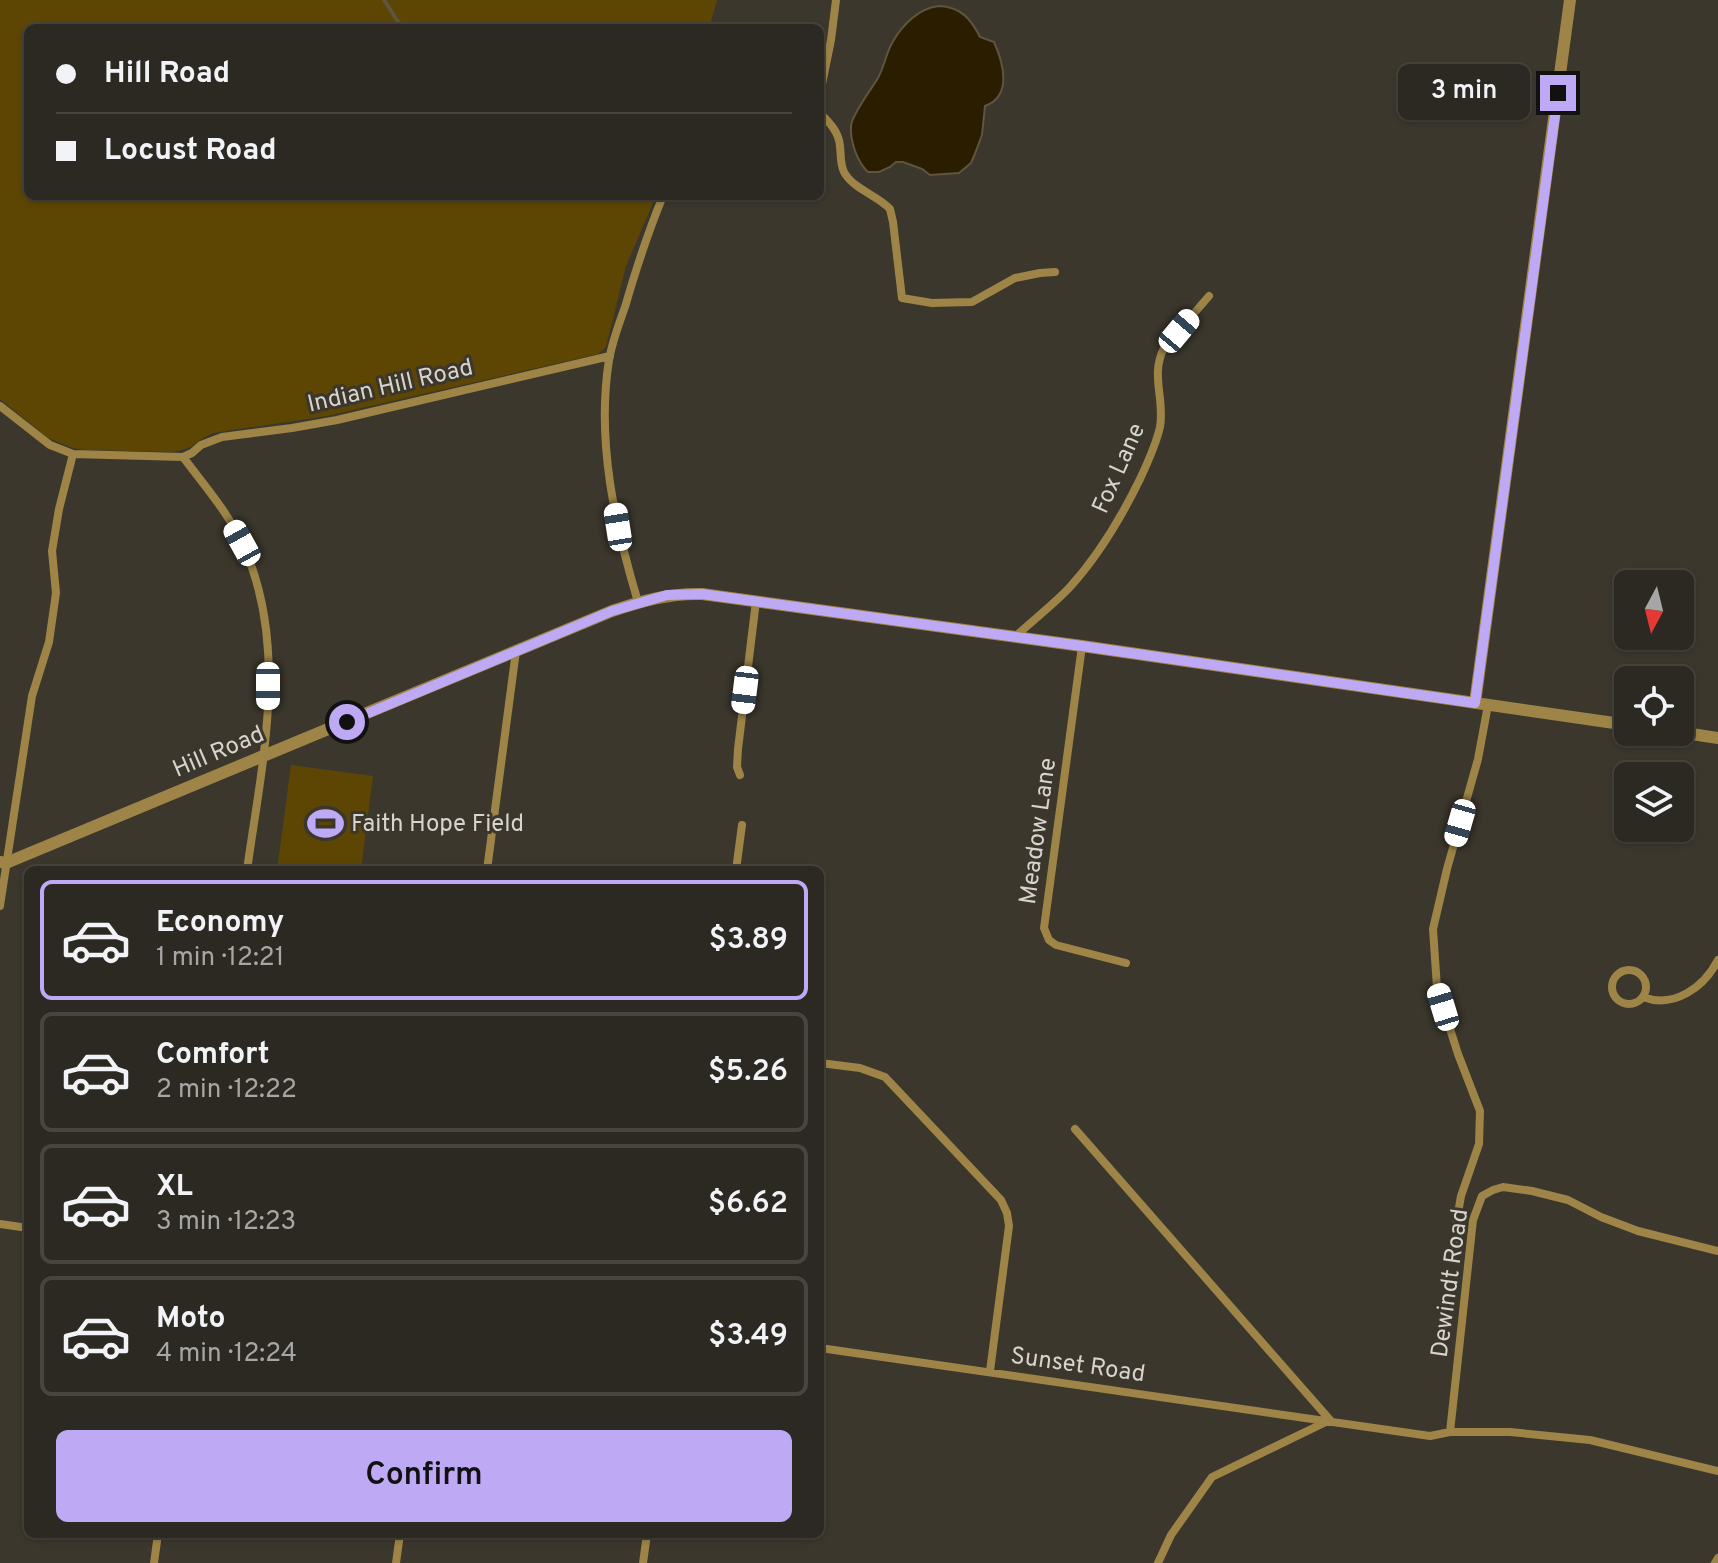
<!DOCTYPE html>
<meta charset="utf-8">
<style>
:root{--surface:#2c2922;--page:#34312a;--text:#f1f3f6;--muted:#a6a6a5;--line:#484540;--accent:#bea9f5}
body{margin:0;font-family:Overpass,sans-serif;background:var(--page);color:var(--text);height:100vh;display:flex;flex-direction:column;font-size:30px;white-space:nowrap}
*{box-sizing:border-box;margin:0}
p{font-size:26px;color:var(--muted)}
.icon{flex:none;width:44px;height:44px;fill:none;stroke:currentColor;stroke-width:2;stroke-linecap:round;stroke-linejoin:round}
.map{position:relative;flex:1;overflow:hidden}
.panel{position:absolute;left:24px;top:866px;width:800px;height:672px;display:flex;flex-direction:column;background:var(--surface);border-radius:12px;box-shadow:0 2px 6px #0004,0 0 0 2px var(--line)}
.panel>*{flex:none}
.top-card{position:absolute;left:24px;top:24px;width:800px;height:176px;border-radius:12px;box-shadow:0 2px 6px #0004,0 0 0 2px var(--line);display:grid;align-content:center;height:176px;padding:0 32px;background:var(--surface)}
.needle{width:52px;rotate:187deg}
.tools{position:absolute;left:1614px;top:570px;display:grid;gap:16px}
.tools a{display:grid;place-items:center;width:80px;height:80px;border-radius:12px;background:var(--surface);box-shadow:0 2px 6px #0004,0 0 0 2px var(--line);font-size:40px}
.end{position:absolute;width:36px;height:36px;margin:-18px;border:10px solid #bea9f5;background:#111;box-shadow:0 0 0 4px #111}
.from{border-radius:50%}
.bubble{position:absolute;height:56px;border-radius:12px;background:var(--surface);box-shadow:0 2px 6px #0004,0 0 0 2px var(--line);font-size:26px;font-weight:600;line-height:56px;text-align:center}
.car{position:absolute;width:24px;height:48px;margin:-24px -12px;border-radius:10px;box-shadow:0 0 6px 2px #0007;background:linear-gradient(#fff 24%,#345 0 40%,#fff 0 76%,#345 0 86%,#fff 0)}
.top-card b{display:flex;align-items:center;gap:28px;height:76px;font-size:30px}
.top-card b+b{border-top:2px solid var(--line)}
.top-card i{width:20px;height:20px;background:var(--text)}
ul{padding:14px 0 0;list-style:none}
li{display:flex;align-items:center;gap:24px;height:120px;margin:0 16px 12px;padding:0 16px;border:4px solid var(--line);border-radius:12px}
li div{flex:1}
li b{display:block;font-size:30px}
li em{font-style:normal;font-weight:600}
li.current{border-color:var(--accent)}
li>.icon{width:72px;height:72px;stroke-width:1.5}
.cta{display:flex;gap:16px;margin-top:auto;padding:16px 32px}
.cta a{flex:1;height:92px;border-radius:12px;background:var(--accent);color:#111;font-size:32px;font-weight:600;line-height:92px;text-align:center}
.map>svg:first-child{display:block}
</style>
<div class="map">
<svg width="1718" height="1563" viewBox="0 0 1718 1563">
<rect width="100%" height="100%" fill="#3b372d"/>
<!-- green -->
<path fill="#5d4604" d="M0 0H717L709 28H28V196H656L626 266 606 347 598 354 327 416 213 433 200 440 191 447 174 452 87 450 73 448 48 438 0 399Z
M291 765 373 776 361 870H277Z"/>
<!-- water -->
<path fill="#2b1e00" stroke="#5f553e" stroke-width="2" d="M939 6C961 7 971 19 980 37L994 42C1003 62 1013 96 985 106L982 135 974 156 971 163 959 173 930 175 922 169 903 162H896L890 167 879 172H868C857 162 850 141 851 126 851 116 872 88 878 78 884 67 886 54 892 43 902 25 919 8 939 6Z"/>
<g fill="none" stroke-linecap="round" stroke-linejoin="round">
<!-- stream -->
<path stroke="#5f553e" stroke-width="4" d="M384 0 402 28"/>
<!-- minor -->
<path stroke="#9e8447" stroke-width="8" d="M820 94 831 40 836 0
M820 113C829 122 839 132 840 146 841 155 840 164 844 172 853 189 877 195 890 209L893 222 902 298 932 303 972 302 1015 278 1040 273 1055 272
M0 406 50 445 73 454 183 457 192 453 201 445 222 437 292 428 337 420 610 356
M183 457C204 485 227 511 242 543 290 645 262 763 247 870
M638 602C615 525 596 441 609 360 612 342 619 324 625 307 636 269 648 232 663 196
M1015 637C1033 620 1053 605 1070 587 1099 555 1121 518 1140 479 1148 462 1156 445 1160 427 1165 399 1150 375 1164 348L1209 296
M1082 646 1044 928 1049 940 1056 945 1126 963
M740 775 737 767 738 749 756 601
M487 870 516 651
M736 870 742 825
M0 906 32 696 49 642 56 593 52 551 59 509 73 454
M1612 987a17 17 0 1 1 34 0a17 17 0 1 1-34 0Z
M1643 997C1674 1009 1704 987 1718 960
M820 1063 860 1068 885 1077 1001 1200 1007 1213 1009 1226 990 1371
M1075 1129 1330 1420 1212 1477 1171 1535 1158 1563
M0 1224 28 1228
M1454 1246 1457 1219 1461 1196 1479 1144 1480 1111 1458 1054 1437 988 1433 929 1447 869 1478 759 1488 705
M820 1348 1430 1436 1450 1432H1510L1590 1440 1718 1471
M1450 1432 1473 1220 1482 1196 1493 1190 1503 1187 1532 1191 1568 1200 1601 1217 1638 1231 1718 1251
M154 1563 158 1534
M396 1563 400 1534
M643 1563 647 1534
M1715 1563 1718 1558"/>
<!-- tertiary -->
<path stroke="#9e8447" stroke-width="12" d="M1475 703 1570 0
M1678 732 1718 738
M0 862 6 863 612 611C642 601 669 593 702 594L1082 646 1628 725"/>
</g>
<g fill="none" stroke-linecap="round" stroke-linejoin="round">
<!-- route -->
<path stroke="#bea9f5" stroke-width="10" d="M347 722 612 611 667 595 702 594 1082 646 1475 703 1558 93"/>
</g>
<!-- icons -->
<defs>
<symbol id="stadium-bare" viewBox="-9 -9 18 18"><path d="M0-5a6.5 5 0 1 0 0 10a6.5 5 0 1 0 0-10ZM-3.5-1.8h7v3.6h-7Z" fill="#bea9f5" stroke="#3b372d" stroke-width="2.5" paint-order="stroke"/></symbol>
</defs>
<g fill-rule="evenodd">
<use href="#stadium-bare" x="300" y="798" width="51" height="51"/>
</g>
<g text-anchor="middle" stroke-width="6" stroke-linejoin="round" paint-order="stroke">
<!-- street labels -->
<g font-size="24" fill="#d7d4ce" stroke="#3b372d">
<text transform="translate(390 385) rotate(-13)" y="8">Indian Hill Road</text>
<text transform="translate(1118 468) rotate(-66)" y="8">Fox Lane</text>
<text transform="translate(218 751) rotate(-23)" y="8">Hill Road</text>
<text transform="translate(1037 831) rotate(-82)" y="8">Meadow Lane</text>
<text transform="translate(1449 1283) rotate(-82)" y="8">Dewindt Road</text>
<text transform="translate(1078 1364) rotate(8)" y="8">Sunset Road</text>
</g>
<!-- poi labels -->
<g font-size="24" fill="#d7d4ce" stroke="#3b372d" text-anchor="start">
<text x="351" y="831">Faith Hope Field</text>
</g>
</g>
</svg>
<div class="tools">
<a><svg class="needle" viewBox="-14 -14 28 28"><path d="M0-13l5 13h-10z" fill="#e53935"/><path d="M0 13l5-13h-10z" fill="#a6a6a5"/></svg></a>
<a><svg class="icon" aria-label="locate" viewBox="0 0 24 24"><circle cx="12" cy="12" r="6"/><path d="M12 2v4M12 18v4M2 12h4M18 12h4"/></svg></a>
<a><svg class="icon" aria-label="layers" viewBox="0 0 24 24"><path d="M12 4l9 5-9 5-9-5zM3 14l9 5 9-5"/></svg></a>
</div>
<i class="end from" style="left:347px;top:722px"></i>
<i class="end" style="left:1558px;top:93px"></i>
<div class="bubble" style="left:1398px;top:64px;width:132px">3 min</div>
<i class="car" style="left:1179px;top:331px;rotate:40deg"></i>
<i class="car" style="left:618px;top:527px;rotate:351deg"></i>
<i class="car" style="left:242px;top:543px;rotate:331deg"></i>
<i class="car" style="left:268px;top:686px;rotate:180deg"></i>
<i class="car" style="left:745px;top:690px;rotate:187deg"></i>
<i class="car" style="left:1460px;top:823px;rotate:196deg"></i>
<i class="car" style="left:1443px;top:1007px;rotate:343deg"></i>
<div class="top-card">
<b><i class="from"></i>Hill Road</b>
<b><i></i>Locust Road</b>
</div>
<section class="panel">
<ul>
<li class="current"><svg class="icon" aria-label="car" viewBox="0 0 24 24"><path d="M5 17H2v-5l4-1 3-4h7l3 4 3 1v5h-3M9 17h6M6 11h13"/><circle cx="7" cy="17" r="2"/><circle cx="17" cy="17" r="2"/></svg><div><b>Economy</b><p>1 min · 12:21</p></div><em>$3.89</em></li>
<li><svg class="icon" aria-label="car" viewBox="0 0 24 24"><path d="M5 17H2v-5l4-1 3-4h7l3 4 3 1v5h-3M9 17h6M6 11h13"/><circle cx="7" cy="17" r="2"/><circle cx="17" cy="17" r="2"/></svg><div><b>Comfort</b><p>2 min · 12:22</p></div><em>$5.26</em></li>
<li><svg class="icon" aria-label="car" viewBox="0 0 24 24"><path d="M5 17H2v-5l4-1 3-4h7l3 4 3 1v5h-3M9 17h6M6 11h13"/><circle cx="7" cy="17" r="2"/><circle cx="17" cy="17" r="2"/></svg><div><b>XL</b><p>3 min · 12:23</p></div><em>$6.62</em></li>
<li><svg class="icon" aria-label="car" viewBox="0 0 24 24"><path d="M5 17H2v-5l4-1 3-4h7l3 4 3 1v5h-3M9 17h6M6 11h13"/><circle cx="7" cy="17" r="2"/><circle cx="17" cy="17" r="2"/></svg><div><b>Moto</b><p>4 min · 12:24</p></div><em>$3.49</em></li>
</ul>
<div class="cta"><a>Confirm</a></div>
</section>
</div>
